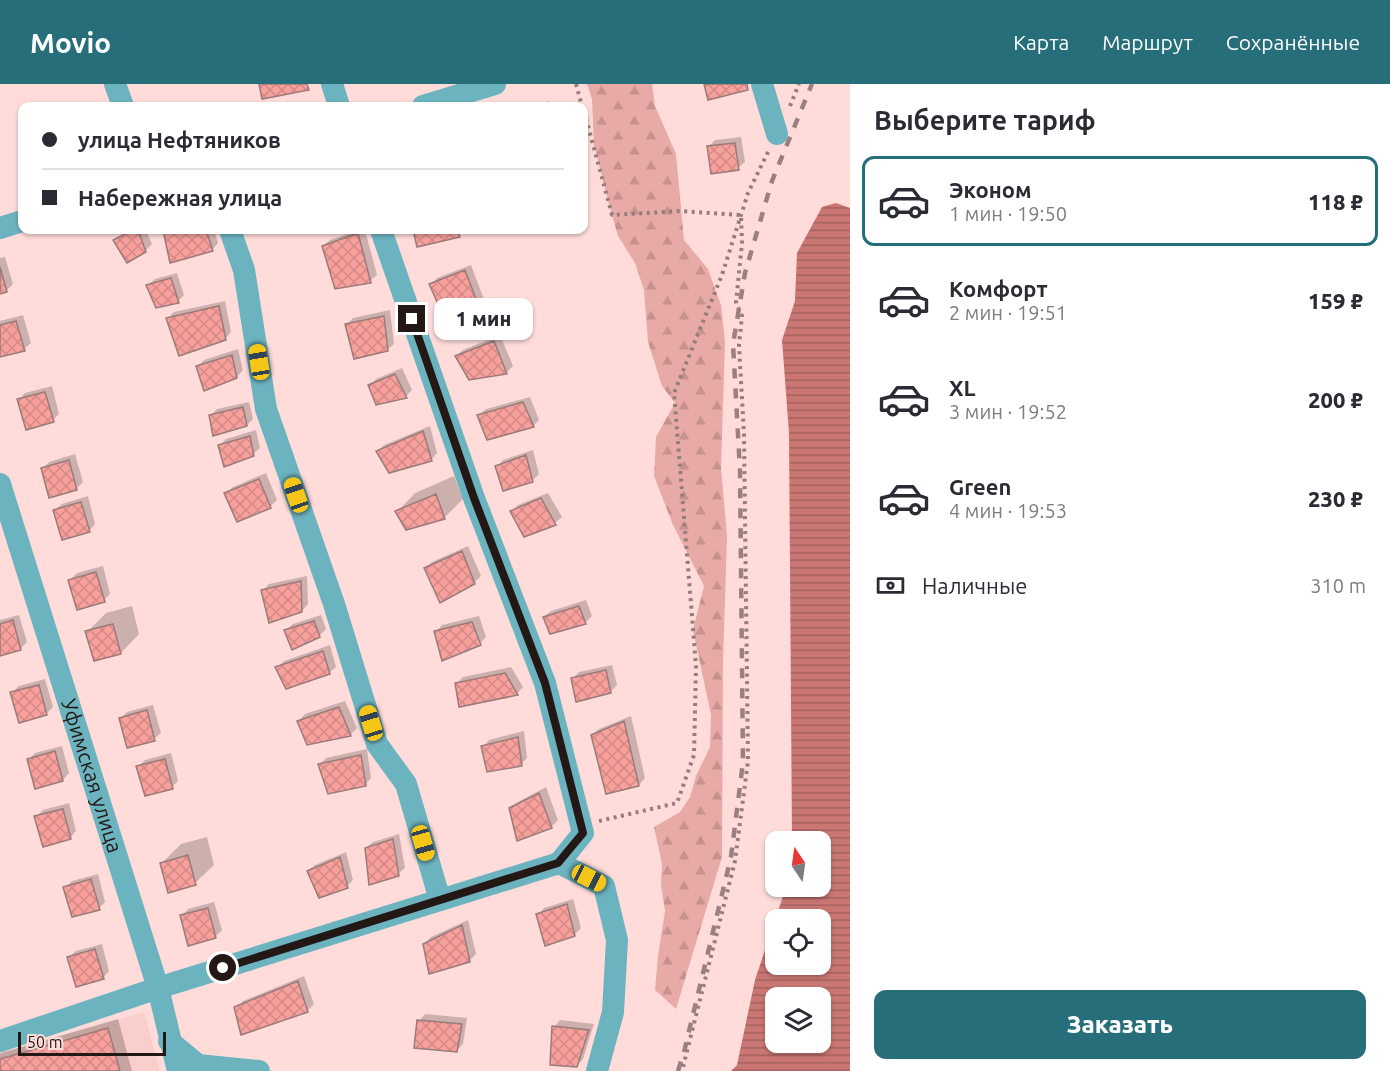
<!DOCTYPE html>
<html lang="ru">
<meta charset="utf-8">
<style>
:root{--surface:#fff;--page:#f2f2f3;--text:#2b2b33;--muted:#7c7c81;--line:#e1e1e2;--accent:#266e7a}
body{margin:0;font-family:Ubuntu,sans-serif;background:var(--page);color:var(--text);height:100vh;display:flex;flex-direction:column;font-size:22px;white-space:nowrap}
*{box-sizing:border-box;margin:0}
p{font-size:20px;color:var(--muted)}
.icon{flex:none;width:33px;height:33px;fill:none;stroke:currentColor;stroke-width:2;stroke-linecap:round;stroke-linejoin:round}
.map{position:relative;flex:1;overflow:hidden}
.panel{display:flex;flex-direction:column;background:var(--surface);width:540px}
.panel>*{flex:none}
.guide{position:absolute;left:18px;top:18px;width:570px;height:132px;border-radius:12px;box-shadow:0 2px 4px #0004;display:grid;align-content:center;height:132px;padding:0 24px;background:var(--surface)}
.needle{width:39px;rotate:347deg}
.fabs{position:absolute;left:765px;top:747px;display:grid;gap:12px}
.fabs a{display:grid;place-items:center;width:66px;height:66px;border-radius:12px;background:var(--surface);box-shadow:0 2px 4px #0004;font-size:30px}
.scale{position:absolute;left:18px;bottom:15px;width:148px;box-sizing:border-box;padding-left:6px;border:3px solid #241817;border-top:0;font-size:16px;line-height:21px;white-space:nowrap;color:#241817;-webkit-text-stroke:4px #ffdcda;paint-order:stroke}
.end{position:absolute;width:27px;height:27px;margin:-14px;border:8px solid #241817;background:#fff;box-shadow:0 0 0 3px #fff}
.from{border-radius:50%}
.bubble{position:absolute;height:42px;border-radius:12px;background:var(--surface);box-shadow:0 2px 4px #0004;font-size:20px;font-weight:800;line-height:42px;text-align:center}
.car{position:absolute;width:18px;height:36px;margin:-18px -9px;border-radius:8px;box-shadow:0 0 4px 2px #0007;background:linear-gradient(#f5c518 24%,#345 0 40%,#f5c518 0 76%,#345 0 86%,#f5c518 0)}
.guide b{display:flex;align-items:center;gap:21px;height:57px;font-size:22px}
.guide b+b{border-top:2px solid var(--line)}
.guide i{width:15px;height:15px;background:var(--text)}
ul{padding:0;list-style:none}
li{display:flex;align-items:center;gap:18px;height:90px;margin:0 12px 9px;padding:0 12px;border:3px solid transparent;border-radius:12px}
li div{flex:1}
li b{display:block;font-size:22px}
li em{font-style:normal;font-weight:800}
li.active{border-color:var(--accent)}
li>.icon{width:54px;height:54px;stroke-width:1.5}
h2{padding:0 24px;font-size:27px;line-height:72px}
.pay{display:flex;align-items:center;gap:15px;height:66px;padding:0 24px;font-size:22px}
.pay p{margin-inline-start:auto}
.cta{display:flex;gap:12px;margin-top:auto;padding:12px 24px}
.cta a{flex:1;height:69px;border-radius:12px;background:var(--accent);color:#fff;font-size:24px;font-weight:800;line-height:69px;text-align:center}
header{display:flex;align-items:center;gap:36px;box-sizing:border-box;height:84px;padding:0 30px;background:var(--accent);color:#fff}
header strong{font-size:28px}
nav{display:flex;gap:33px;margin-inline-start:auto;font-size:21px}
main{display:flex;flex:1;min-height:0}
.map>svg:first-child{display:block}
</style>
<header>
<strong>Movio</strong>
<nav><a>Карта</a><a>Маршрут</a><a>Сохранённые</a></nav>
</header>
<main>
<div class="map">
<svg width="850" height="987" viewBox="0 0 850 987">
<defs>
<pattern id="forest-firs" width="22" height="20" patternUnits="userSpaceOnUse" patternTransform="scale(1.5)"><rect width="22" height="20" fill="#e8aaa6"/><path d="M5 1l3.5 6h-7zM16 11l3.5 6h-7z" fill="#c7928e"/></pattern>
<pattern id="water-rules" width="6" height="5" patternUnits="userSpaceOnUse" patternTransform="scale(1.5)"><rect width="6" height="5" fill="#ca7774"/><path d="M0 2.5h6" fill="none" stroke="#a4615e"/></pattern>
<pattern id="building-cross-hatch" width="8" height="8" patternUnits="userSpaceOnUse" patternTransform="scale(1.5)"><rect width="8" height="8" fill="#f7a09c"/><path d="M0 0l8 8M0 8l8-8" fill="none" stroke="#d48986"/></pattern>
</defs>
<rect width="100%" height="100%" fill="#ffdcda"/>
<!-- built -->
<path fill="#f9cecb" d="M144 928 160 987H0V970Z"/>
<!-- forest -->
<path fill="url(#forest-firs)" d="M587 0H652L655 22 676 70 684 156 708 185 721 221 725 258 721 384 727 452 723 579 722 773 676 925 655 906 658 872 665 827 661 801 662 780 654 743 680 728 690 713 696 692 710 663 711 631 693 546 704 502 673 441 654 392 656 353 675 319 662 302 648 258 644 206 635 179 618 152 610 124 594 61 592 15Z"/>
<!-- water -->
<path fill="url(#water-rules)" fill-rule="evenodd" d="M836 119 850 124V987H731L737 981 755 896 786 803 820 802V758L792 757 789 349 782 256 795 217 797 169 822 123ZM776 836H820V880H776ZM776 914H820V958H776Z"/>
<!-- shadow -->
<path fill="#0003" d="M549 17 551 22H533Z
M741 53 745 78 738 84 708 63 715 56Z
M130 146H146L152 160 146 166 127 177 115 156Z
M165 146H214L218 159 212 166 171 177Z
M358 146H365L377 191 370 197 323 162 330 156Z
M414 146H465L459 152 418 161Z
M5 173 13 200 6 207 0 209V174Z
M471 181 488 226 482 233 431 201 437 194Z
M177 189 184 211 178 217 148 201 155 195Z
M225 217 231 248 225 255 168 234 174 228Z
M390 226 394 260 387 266 347 240 353 234Z
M23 231 31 259 24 265 0 272V237Z
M500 251 513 282 507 288 470 294 456 272 463 266Z
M238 265 243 286 237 293 198 282 204 276Z
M402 284 412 306 406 312 370 301 376 295Z
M52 302 59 330 53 336 19 316 25 309Z
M530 313 539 336 533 342 479 331 486 325Z
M249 318 253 335 247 341 210 332 217 325Z
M430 342 437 369 431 376 378 367 384 361Z
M256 346 260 364 253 370 219 362 226 355Z
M533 366 539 390 533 396 497 383 503 376Z
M75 370 83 398 76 405 43 384 49 378Z
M266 389 277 416 270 423 226 409 233 403Z
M454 392 463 415 444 434 397 428 415 409Z
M548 409 562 433 555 439 525 451 512 427 518 421Z
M88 412 95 440 89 447 55 426 62 420Z
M468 462 481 492 474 499 426 484 432 478Z
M103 482 110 510 104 516 70 496 77 489Z
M307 492 308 520 302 527 263 506 269 500Z
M586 516 592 532 585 539 544 533 551 527Z
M132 522 139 550 121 569 95 576 87 548 106 529Z
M19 531 27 558 20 565 0 571V536Z
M321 531 326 545 319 552 286 546 293 540Z
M479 532 486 553 480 559 436 548 442 541Z
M330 561 336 583 329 589 277 584 284 577Z
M612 581 617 601 610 608 572 595 579 588Z
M511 583 523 603 517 610 457 599 463 593Z
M45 595 53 623 46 630 12 609 19 602Z
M345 617 357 644 350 651 299 637 305 630Z
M153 621 161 649 154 655 120 635 127 628Z
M631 632 645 694 639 701 592 651 599 645Z
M524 647 527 674 521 680 483 663 489 656Z
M62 662 69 689 63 696 29 675 35 669Z
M367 665 371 694 365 701 320 680 326 674Z
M171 669 178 697 172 703 138 683 145 676Z
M546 703 558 736 551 743 511 724 518 718Z
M69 719 76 747 70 754 36 733 43 726Z
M399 750 405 784 398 790 366 764 373 758Z
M207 753 214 781 195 799 162 779 181 760Z
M346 768 353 796 347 802 308 787 315 781Z
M98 790 105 818 99 824 65 804 72 797Z
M573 815 581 844 574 851 538 831 544 824Z
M214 818 222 846 215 853 182 832 188 825Z
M468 836 476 870 470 876 425 860 431 853Z
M102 860 109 887 103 894 69 873 76 867Z
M304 892 314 920 307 927 236 924 243 917Z
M425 930 467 934 463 960 457 966 419 937Z
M118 935 132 987H0V969Z
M560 936 594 940 583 975 577 982 554 943Z"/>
<!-- building -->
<path fill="url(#building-cross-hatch)" stroke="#9a7b79" stroke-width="1.5" d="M259 0H307L309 6 262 15Z
M704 0H747L748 6 708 16Z
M735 59 739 86 711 90 707 62Z
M133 146H138L146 168 127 179 113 156Z
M163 146H206L213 167 170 179Z
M413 146H457L460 153 417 163Z
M358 149 371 199 335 205 322 162Z
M0 183 7 208 0 210Z
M465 186 483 234 448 242 429 200Z
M171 194 179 219 156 224 146 201Z
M219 222 226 256 179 272 166 234Z
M384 232 388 267 354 275 345 240Z
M16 237 25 267 0 273V241Z
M494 257 507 290 469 296 455 272Z
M232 271 237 294 204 307 196 282Z
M395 290 407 314 376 321 368 301Z
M45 308 54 338 26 346 17 315Z
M523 318 534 343 487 356 477 331Z
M243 323 247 342 213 352 209 331Z
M423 347 432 377 389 389 376 367Z
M250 352 254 372 224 383 218 361Z
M526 371 533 398 503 407 495 382Z
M69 376 77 406 49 414 41 384Z
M259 395 271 424 237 438 224 409Z
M436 410 445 435 406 446 395 427Z
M541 414 556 441 524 453 510 427Z
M81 418 90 448 62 456 53 426Z
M462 467 475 500 440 519 424 484Z
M96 488 105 518 77 526 68 496Z
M301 497 302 528 269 539 261 506Z
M579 522 586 540 550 550 543 533Z
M13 536 21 566 0 572V540Z
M314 537 320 553 292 566 284 546Z
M472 538 481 561 442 577 434 547Z
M113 540 121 570 94 577 85 547Z
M323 567 330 590 286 605 275 583Z
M606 586 611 609 576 618 571 594Z
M505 589 518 611 459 623 455 599Z
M39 601 47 631 19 639 10 608Z
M339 623 351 652 307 661 297 637Z
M147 626 155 657 127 664 119 634Z
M624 637 639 702 606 710 591 651Z
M518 653 522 682 487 688 481 662Z
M55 667 63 697 35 705 27 675Z
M361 671 366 702 328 710 318 680Z
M165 675 173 705 145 712 136 682Z
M539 709 552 744 517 757 509 724Z
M63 725 71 755 43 763 34 732Z
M393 755 399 792 369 801 365 764Z
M188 771 196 801 168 809 160 779Z
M340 773 348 804 319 814 307 787Z
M91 795 100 826 72 833 63 803Z
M567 820 575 852 545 862 536 830Z
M208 824 216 854 188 862 180 831Z
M462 841 470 878 429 890 423 860Z
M95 865 104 895 76 903 67 873Z
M298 897 308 928 241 951 234 923Z
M417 936 462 940 457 968 414 964Z
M552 942 589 946 577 983 550 981Z
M108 944 120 987H0V975Z"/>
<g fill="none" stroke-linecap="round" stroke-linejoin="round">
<!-- path -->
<path stroke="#947d7b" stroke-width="4" stroke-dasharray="3 4.5" stroke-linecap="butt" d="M576 0 582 22
M790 22 799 0
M584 27 612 131 681 127 741 131 742 159 736 219 742 232 739 261 744 351 748 677 735 777 682 987
M599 737 677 719 694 671 696 582 674 309 722 191 748 109 769 66"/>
<!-- minor -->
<g stroke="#6cb3c0" stroke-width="22">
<path d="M115 0 123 22"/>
<path d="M332 0 339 22"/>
<path d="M762 0 777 50"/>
<path d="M423 22 495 0"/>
<path d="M0 144 22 137"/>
<path d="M230 146 244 186 266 325 334 520 377 660 406 700 440 816"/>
<path d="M381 146 474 414 545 599 583 749 559 779 604 802 617 856 613 928 597 987"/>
<path id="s1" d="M0 400 158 904 178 987"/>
<path d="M0 957 158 904 559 779"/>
<path d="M169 957 198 981 259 987"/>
</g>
<!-- rail -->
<path stroke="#9a8180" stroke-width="4.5" stroke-dasharray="10 10" stroke-linecap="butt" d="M678 987 684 968 731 773 743 678 740 387 733 260 745 189 772 97 812 0"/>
</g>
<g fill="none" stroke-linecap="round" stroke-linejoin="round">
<!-- route -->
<path stroke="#241817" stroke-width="8" d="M223 884 558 779 583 749 545 599 474 414 412 235"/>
</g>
<g text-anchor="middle" stroke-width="4.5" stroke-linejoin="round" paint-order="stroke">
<!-- street labels -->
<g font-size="21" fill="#241817" stroke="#ffdcda">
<text dy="7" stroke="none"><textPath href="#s1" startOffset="306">Уфимская улица</textPath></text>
</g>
</g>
</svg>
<div class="fabs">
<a><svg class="needle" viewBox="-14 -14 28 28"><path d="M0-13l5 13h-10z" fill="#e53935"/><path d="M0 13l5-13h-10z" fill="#7c7c81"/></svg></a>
<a><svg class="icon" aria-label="locate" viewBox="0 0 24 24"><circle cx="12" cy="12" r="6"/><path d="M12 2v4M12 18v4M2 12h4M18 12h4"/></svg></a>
<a><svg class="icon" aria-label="layers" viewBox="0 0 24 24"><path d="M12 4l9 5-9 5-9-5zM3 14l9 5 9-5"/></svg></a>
</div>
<div class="scale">50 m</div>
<i class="end from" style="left:223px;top:884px"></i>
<i class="end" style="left:412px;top:235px"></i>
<div class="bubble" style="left:434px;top:214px;width:99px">1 мин</div>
<i class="car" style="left:259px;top:278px;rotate:351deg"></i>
<i class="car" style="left:296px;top:411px;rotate:341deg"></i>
<i class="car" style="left:371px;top:639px;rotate:343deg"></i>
<i class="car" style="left:423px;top:759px;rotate:164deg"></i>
<i class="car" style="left:589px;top:794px;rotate:117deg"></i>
<div class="guide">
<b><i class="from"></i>улица Нефтяников</b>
<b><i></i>Набережная улица</b>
</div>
</div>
<section class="panel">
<h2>Выберите тариф</h2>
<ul>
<li class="active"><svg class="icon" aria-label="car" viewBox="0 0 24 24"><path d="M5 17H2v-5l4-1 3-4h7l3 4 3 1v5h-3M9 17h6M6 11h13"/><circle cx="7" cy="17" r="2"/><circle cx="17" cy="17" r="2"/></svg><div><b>Эконом</b><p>1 мин · 19:50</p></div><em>118 ₽</em></li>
<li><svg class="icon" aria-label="car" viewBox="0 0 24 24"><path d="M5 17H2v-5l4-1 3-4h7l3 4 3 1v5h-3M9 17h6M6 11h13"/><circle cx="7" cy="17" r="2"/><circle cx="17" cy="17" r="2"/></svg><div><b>Комфорт</b><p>2 мин · 19:51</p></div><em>159 ₽</em></li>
<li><svg class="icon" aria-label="car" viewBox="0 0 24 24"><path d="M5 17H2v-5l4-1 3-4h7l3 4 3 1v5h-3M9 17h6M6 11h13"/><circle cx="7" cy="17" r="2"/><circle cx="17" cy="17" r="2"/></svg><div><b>XL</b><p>3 мин · 19:52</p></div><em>200 ₽</em></li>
<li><svg class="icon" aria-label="car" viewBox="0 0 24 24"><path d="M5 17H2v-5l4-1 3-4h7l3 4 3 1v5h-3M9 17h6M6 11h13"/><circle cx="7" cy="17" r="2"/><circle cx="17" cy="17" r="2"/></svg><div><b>Green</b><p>4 мин · 19:53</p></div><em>230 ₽</em></li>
</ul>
<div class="pay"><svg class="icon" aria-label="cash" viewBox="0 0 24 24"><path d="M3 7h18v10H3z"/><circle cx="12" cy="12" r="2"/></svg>Наличные<p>310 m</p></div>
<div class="cta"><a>Заказать</a></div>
</section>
</main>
